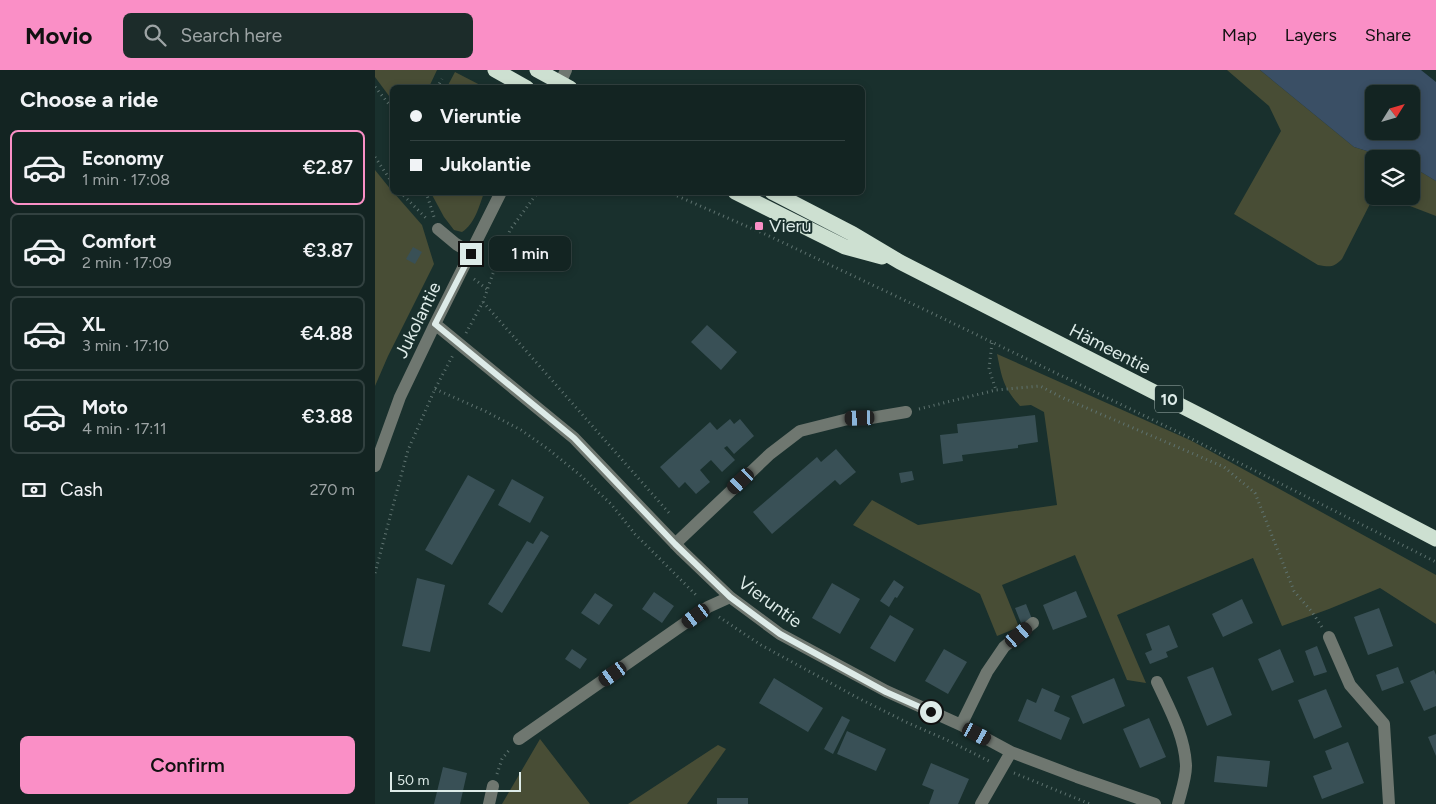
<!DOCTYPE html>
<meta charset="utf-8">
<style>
:root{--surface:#132422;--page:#1c2c2a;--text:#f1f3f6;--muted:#9da4a5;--line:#324140;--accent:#fa8fc6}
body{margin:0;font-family:Figtree,sans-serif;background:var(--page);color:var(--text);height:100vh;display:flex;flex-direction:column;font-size:19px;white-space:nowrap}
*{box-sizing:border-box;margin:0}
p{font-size:16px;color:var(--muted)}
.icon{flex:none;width:28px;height:28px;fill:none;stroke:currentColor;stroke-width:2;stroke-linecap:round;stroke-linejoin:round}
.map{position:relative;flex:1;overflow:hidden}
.details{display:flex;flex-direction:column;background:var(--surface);width:375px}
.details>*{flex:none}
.guide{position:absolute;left:15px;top:15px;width:475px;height:110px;border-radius:8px;box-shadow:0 2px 8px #0003,0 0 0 1px var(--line);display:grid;align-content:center;height:110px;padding:0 20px;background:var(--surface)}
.needle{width:32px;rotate:53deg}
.buttons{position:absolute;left:990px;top:15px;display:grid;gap:10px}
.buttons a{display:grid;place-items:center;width:55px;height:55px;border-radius:8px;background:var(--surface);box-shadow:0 2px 8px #0003,0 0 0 1px var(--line);font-size:25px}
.scale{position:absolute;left:15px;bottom:12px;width:131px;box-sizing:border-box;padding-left:5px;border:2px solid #ddebe8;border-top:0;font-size:14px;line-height:18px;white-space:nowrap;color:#ddebe8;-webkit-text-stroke:4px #19302d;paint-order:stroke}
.end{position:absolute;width:22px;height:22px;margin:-11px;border:6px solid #ddebe8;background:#111;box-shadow:0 0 0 2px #111}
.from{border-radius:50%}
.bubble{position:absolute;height:35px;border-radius:8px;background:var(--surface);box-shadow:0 2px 8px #0003,0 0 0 1px var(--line);font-size:16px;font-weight:600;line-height:35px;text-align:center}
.car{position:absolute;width:15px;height:30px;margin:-15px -8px;border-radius:6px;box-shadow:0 0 4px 1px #0007;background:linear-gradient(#222 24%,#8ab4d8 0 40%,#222 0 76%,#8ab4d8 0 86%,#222 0)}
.guide b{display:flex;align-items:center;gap:18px;height:48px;font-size:19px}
.guide b+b{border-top:1px solid var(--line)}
.guide i{width:12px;height:12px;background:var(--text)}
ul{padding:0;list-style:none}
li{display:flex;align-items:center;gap:15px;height:75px;margin:0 10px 8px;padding:0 10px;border:2px solid var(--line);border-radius:8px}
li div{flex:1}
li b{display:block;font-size:19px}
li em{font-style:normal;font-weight:600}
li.on{border-color:var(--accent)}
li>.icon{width:45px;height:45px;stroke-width:1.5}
h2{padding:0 20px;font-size:22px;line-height:60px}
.pay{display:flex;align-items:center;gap:12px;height:55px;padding:0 20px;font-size:19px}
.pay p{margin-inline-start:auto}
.cta{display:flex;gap:10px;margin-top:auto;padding:10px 20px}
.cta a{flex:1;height:58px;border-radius:8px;background:var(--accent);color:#111;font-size:20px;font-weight:600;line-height:58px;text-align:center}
header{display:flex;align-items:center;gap:30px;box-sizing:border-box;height:70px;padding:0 25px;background:var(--accent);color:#111}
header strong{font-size:24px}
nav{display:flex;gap:28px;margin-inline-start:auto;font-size:18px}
.search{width:350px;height:45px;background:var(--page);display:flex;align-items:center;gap:12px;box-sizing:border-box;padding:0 18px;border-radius:8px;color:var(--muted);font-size:19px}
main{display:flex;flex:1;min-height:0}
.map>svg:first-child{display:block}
</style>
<header>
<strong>Movio</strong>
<div class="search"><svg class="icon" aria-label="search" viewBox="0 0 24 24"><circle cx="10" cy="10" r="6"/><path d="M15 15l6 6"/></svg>Search here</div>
<nav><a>Map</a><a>Layers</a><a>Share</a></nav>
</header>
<main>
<section class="details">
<h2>Choose a ride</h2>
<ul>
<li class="on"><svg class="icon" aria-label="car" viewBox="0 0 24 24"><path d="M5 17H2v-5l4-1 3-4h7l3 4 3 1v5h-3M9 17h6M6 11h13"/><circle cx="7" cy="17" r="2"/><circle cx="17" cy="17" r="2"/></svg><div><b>Economy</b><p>1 min · 17:08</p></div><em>€2.87</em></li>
<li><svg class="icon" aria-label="car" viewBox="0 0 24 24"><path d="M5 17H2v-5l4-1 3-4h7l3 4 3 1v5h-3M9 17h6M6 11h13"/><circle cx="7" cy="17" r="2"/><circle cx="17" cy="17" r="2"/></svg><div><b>Comfort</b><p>2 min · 17:09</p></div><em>€3.87</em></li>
<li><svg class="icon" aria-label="car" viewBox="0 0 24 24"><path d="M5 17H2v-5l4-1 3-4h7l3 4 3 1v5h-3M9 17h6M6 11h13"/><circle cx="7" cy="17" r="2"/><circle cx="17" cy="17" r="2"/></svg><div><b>XL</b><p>3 min · 17:10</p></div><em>€4.88</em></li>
<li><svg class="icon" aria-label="car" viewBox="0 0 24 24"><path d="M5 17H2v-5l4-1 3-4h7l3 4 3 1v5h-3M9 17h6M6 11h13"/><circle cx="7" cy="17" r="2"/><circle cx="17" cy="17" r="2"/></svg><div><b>Moto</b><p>4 min · 17:11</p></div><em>€3.88</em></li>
</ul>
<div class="pay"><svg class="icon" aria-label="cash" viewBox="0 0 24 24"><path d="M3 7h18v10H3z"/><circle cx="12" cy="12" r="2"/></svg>Cash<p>270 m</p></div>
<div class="cta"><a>Confirm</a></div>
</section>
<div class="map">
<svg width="1061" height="734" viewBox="0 0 1061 734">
<rect width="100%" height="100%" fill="#19302d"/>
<!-- green -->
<path fill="#484d35" d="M0 0H62L54 17 18 18 17 30 0 7Z
M852 0H885L979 77 1018 89H999V126L967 189C958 198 955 197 943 195L859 144 906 61 894 36Z
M80 2 109 17H72Z
M1036 96 1061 111V146L1009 126H1036Z
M0 100 17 121 19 123 47 155 59 194 13 286 0 316Z
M56 123H109C104 136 100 154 87 162L79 160 69 147Z
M622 284 817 371 1061 505V554L1005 518 954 539 907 556 878 488 742 545 771 613 752 610 700 485 627 515 644 557 622 566 605 524 478 455 497 430 543 455 682 435 669 342 656 335 645 336C628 317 627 308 622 284Z
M165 669 215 734H127Z
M343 675 351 679 312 734H253Z"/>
<!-- water -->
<path fill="#3a4f65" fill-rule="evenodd" d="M885 0H1046L1061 12V111L1036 96V89H1018L979 77ZM999 24H1036V61H999Z"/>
<!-- building -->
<path fill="#395056" d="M38 177 47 182 40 194 31 189Z
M332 255 362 282 346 300 316 272Z
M660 345 663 372 643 375V378L587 385 588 391 568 394 565 365 583 363 582 354Z
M355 349 359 354 365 349 379 366 359 384 352 376 349 378 360 390 347 402 336 390 325 400 335 412 321 424 310 412 304 418 285 397 335 352 342 360Z
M461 379 481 402 465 415 460 410 397 464 378 442 442 387 446 392Z
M537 401 539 410 526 413 524 403Z
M93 405 120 420 77 495 50 480Z
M137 409 169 427 155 453 123 435Z
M166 461 174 466 127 543 113 534 152 471 158 474Z
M42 508 70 515 55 582 27 576Z
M519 510 529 517 522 528 520 527 514 537 505 531Z
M457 513 485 529 465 564 437 548Z
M701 521 712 547 678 560 668 535Z
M279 522 299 536 287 553 267 539Z
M220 523 238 535 224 555 206 543Z
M867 529 878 553 848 567 837 544Z
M651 534 657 549 646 553 640 538Z
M1004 538 1018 576 993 585 979 547Z
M515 545 539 559 520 592 495 578Z
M794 555 803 577 791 582 793 587 775 594 770 583 777 580 771 564Z
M942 576 952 602 939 606 930 581Z
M197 579 212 589 205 599 190 589Z
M569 579 592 592 573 624 550 611Z
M905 579 919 612 897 621 883 589Z
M838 597 857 645 832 656 812 607Z
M1023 597 1029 613 1007 621 1001 605Z
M1059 600 1061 605V636L1049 641 1035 611Z
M399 608 448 638 433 662 384 633Z
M739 608 750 636 708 654 696 626Z
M667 618 685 626 679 641 695 648 686 670 643 651 652 629 661 633Z
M951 619 967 657 939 669 923 630Z
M467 646 475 650 458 684 449 679Z
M774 648 791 687 765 698 748 659Z
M472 661 511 679 501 701 462 684Z
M1061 664V686L1053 667Z
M973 672 989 713 947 729 938 706 957 699 950 681Z
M842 686 895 691 892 717 839 712Z
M556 693 594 709 583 734H554L559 720 547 715Z
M68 697 92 703 85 734H59Z
M342 728H373V734H342Z"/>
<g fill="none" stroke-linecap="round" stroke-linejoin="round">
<!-- path -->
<path stroke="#5f7370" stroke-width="3" stroke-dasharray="1 4" stroke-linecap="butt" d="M0 17 18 39
M62 18 67 9
M0 87 18 114
M25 122 53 150
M51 122 59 147
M293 122 392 165 565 247 807 364 1061 492
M99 209 112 219
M108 232 294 443
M91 263 108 232 117 206 135 160 163 122
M617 273 614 299 621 320
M60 319 110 341 146 360 173 379 205 405 236 434 260 464 323 527
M544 339 621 320 665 316 686 327 849 397 880 423 919 521 937 542 947 557
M0 503 33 380 60 319 78 285
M344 547 386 575 483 628 531 652 572 670 616 692
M639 703 715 734
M122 704 127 689 135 679"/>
<!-- minor -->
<path stroke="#6f7770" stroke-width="12" d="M183 18 191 0
M63 159 81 174 96 183
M60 254 199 368 307 481 355 527 405 564 511 621 586 655 636 682 702 707 780 734
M0 396 25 327 60 254 126 122
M300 474 395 384 425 361 473 349 496 348 531 342
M954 567 975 615 1009 654 1014 734
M782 612C794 638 810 666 811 696 811 708 806 722 803 734
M586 655 612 602 629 577 658 553
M144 669 333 537 355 527
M114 734 118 716
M606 734 636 682"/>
<!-- highway -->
<path stroke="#cde0d1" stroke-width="15" d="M120 0 152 18
M162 0 195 18
M360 122 470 177 507 187
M397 122 478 164 525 192 832 349 1061 469"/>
</g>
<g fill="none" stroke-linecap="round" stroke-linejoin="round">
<!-- route -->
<path stroke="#ddebe8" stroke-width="6" d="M96 184 60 254 199 368 300 474 355 527 405 564 511 622 556 642"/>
</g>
<!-- markers -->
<rect fill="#fa8fc6" stroke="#19302d" stroke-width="2" x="379" y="151" width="10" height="10" rx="2.5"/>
<g text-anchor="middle" stroke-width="4" stroke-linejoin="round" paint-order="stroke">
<!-- shield labels -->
<rect fill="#19302d" stroke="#a2b3b0" stroke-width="1" x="780" y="315.5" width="28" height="27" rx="4"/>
<g font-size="16" font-weight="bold" fill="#ddebe8">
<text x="794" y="335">10</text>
</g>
<!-- poi labels -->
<g font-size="18" fill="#ddebe8" stroke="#19302d" text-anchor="start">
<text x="394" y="162">Vieru</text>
</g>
<!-- street labels -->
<g font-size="18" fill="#ddebe8" stroke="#19302d">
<text transform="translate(43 250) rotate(-64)" y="6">Jukolantie</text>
<text transform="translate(735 279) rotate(27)" y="6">Hämeentie</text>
<text transform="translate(395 532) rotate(36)" y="6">Vieruntie</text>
</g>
</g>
</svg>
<div class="buttons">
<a><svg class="needle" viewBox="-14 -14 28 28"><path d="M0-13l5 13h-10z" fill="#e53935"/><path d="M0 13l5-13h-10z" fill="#9da4a5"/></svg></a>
<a><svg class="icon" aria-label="layers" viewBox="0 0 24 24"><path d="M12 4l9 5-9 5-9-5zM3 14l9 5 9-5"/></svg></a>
</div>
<div class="scale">50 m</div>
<i class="end from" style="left:556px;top:642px"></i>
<i class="end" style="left:96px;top:184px"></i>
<div class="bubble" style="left:114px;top:166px;width:82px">1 min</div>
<i class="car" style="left:485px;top:348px;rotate:268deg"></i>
<i class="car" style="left:366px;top:411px;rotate:227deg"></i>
<i class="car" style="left:321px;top:546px;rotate:234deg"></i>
<i class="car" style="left:644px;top:565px;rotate:49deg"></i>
<i class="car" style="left:238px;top:604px;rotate:235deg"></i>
<i class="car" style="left:602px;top:664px;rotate:118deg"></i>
<div class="guide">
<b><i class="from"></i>Vieruntie</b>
<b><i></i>Jukolantie</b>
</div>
</div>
</main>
